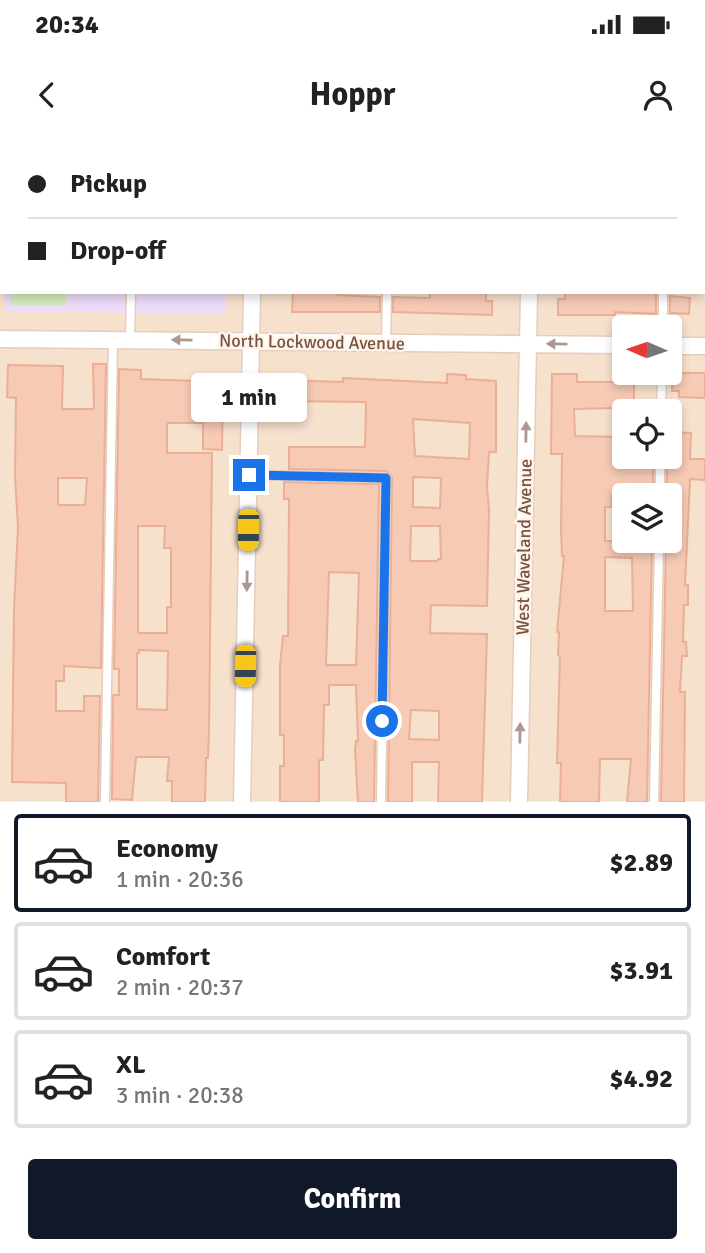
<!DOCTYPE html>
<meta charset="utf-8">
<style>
:root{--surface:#fff;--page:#f2f2f2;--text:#222;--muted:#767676;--line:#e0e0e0;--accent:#111827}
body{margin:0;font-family:Signika,sans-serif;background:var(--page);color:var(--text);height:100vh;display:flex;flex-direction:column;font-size:26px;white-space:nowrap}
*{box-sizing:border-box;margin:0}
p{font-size:23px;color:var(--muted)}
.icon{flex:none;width:38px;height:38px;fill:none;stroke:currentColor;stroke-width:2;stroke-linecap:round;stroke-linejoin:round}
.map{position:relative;height:662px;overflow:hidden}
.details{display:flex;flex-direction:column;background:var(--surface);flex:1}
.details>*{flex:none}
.top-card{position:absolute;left:0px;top:0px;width:705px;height:154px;box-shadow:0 4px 10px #0003;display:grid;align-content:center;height:154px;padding:0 28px;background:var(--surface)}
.needle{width:46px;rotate:272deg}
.tools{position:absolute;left:612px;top:175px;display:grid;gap:14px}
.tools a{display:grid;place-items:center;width:70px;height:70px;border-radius:7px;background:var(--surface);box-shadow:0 4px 10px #0003;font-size:35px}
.end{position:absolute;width:32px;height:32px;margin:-16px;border:9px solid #1a73e8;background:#fff;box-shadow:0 0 0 4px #fff}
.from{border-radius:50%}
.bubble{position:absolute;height:49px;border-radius:7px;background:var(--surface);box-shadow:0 4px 10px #0003;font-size:23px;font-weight:800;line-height:49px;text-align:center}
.car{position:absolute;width:21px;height:42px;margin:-21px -10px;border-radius:9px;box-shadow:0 0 5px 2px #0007;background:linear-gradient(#f5c518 24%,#345 0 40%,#f5c518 0 76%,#345 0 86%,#f5c518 0)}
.top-card b{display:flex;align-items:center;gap:24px;height:66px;font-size:26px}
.top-card b+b{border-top:2px solid var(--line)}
.top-card i{width:18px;height:18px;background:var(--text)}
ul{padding:12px 0 0;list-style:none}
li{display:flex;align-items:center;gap:21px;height:98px;margin:0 14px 10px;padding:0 14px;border:4px solid var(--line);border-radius:7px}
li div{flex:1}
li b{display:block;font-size:26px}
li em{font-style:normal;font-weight:800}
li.on{border-color:var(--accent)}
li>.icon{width:63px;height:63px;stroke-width:1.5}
.cta{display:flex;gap:14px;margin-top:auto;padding:14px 28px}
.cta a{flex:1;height:80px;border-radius:7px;background:var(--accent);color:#fff;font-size:28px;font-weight:800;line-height:80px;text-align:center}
.status{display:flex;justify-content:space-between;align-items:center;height:49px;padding:0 35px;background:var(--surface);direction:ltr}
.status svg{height:19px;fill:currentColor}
header{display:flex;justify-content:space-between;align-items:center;height:91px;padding:0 28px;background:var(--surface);font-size:32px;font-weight:800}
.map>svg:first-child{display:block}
</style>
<div class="status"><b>20:34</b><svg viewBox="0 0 49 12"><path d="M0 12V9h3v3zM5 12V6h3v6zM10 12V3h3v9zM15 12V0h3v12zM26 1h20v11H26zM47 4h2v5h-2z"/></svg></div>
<header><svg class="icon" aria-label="back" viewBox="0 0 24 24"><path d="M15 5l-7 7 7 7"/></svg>Hoppr<svg class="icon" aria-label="person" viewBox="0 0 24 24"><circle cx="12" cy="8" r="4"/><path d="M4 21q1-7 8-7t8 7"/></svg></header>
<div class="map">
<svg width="705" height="662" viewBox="0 0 705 662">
<rect width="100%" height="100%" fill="#fef0df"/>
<!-- residential -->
<path fill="#f6e1cd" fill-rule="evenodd" d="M0 0H9L2 2V152H6V171L225 174 226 152H704V2L229 0H705V661H0ZM625 187H670V233H625ZM625 271H670V317H625ZM625 355H670V401H625Z"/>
<!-- education -->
<path fill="#eddcfa" d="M9 0H229L9 2Z
M6 152H226L225 174 5 171Z"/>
<!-- green -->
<path fill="#d4ecbd" d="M11 152H67L66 166 11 165Z"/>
<!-- building -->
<path fill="#f6cab5" stroke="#eaaf94" stroke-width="2" fill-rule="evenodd" d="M293 152H338V155L380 157V172H292Z
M430 152H486V161H492V175L393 172V157L430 158Z
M565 152H656V174L615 172V175H558V159H565Z
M670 156 690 158 689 174 670 173Z
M93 224H106L101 528 64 526V541H56V571H84V556H100L98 662H66V643L12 642 14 469 18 387 15 337 16 258 7 257 8 225 63 226 62 269H94ZM58 338H87L85 365H58Z
M119 229 141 230V239L223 242 222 310 203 309V283H168L167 285V313H212L209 592 208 618H206L205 662H172V641H167L169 617H136L132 660 112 659 113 555H119V529H114ZM138 386H165L164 408H171V467H167V493H138ZM139 510 168 511 167 570 137 569V513H139Z
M672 233H705V258L679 257V251H672Z
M447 234 466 235V239L496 241V312H489L487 346 489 370 487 466 431 465 430 493 487 494 482 662H438L439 622H412V662H388L392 337 386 331 289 329V307H365L366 262 284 261 283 240 343 242V238L447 243ZM413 279 470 283 469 319 415 316ZM413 337 441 338 440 368 413 367ZM411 386H440L441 419H438V421H410ZM411 570 439 571V600L409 599Z
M552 234H577V242H614V236H634V271H613V268L574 269 575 296 625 297V319L653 320V355H612L611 367H605V401H652L647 662H627L631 619H600L599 662H560L561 623H557L560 516 558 515 559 492H557L564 416H562L561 390 562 314H551ZM605 417 632 418 633 471H605Z
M671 292 691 293 690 319H705V340L690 339 685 445H688V465H684L683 502H686L687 516H682L680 552H685L684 662H661L666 401H670V355H667V320H671Z
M284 342 379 344 374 662H358L355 610 356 601H358L356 545H329V565H324L323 620H319V662H280V626H284V595H280V525L283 496H288L289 359H284ZM329 432 359 433 356 525H326Z"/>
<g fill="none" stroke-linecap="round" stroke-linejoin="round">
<defs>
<path id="service" d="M390 2V0
M665 2V0
M663 187V152
M130 200 131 152
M386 203 387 152
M661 271 662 233
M249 335 386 338 381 662
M660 355V317
M105 662 113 200
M654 662 659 401"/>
<path id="minor" d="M255 2V0
M531 2 532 0
M0 199 625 205
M670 206H705
M242 662 252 152
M519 662 529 152"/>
</defs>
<!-- service casing -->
<use href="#service" stroke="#e5cdbe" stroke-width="11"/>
<!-- minor casing -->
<use href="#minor" stroke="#e5cdbe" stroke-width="19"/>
<!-- service -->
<use href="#service" stroke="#fff" stroke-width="8"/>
<!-- minor -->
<use href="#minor" stroke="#fff" stroke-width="16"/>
</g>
<!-- one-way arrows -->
<defs><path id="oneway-solid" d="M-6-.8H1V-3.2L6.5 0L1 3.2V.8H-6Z" transform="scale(1.75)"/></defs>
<g fill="#ad988f">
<use href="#oneway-solid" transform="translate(182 200) rotate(-179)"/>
<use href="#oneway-solid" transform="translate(557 204) rotate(-179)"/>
<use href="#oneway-solid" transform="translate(526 292) rotate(-89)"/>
<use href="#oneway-solid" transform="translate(247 441) rotate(91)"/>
<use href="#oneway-solid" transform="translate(520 593) rotate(-89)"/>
</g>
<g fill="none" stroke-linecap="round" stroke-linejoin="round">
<!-- route -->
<path stroke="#1a73e8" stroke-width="9" d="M249 335 386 338 382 581"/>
</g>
<g text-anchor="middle" stroke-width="5" stroke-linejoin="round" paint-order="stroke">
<!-- street labels -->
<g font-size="18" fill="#775345" stroke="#fff4e8">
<text transform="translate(312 202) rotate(1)" y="6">North Lockwood Avenue</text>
<text transform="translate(524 407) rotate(-89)" y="6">West Waveland Avenue</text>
</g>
</g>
</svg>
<div class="tools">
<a><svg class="needle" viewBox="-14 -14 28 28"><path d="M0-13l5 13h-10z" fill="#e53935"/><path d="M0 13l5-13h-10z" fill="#767676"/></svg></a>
<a><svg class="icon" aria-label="locate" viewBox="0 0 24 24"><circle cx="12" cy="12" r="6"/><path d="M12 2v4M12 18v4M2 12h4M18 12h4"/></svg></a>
<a><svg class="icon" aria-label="layers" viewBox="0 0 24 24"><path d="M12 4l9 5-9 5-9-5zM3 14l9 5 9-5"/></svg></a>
</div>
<i class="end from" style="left:382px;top:581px"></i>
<i class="end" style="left:249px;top:335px"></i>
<div class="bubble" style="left:191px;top:233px;width:116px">1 min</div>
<i class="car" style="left:248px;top:390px;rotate:181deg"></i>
<i class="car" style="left:245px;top:526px;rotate:181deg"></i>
<div class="top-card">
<b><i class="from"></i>Pickup</b>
<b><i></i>Drop-off</b>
</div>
</div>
<section class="details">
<ul>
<li class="on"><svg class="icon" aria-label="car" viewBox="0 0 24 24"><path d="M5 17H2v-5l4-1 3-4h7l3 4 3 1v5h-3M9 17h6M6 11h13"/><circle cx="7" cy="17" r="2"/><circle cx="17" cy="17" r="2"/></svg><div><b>Economy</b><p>1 min · 20:36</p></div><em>$2.89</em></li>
<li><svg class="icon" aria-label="car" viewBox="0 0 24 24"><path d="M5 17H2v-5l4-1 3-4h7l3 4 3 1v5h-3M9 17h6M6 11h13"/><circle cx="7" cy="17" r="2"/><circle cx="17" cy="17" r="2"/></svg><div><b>Comfort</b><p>2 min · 20:37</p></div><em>$3.91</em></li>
<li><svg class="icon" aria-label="car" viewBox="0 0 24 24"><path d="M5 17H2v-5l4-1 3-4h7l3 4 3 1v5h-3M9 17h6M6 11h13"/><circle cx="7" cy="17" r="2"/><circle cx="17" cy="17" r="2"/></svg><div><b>XL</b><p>3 min · 20:38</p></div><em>$4.92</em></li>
</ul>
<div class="cta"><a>Confirm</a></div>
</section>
